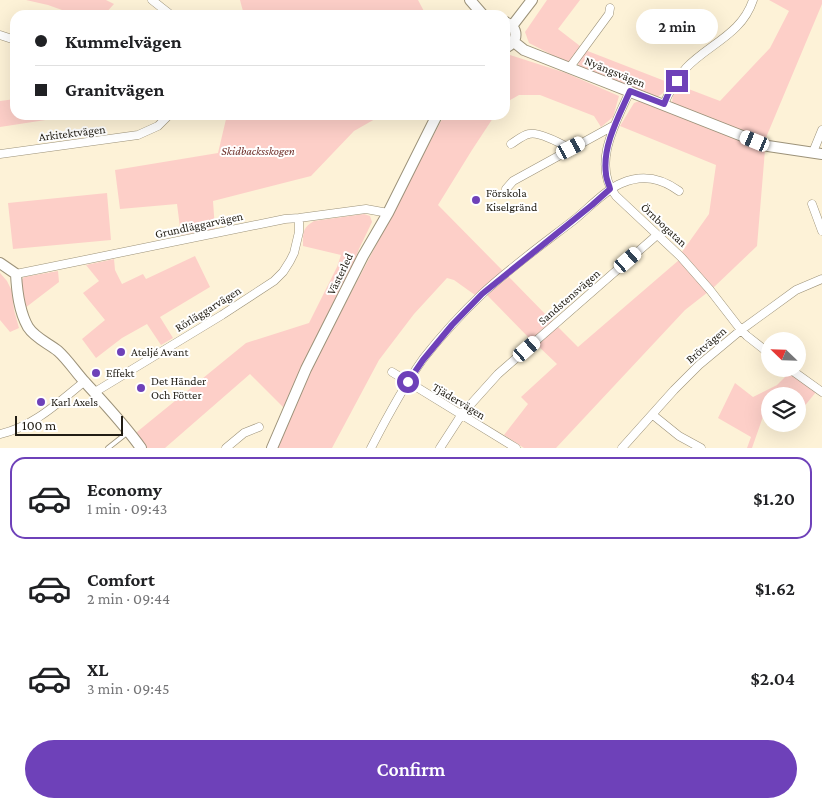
<!DOCTYPE html>
<meta charset="utf-8">
<style>
:root{--surface:#fff;--page:#f6f6f6;--text:#202124;--muted:#757577;--line:#e0e0e0;--accent:#6e41b9}
body{margin:0;font-family:"Crimson Pro",serif;background:var(--page);color:var(--text);height:100vh;display:flex;flex-direction:column;font-size:19px;white-space:nowrap}
*{box-sizing:border-box;margin:0}
p{font-size:16px;color:var(--muted)}
.icon{flex:none;width:28px;height:28px;fill:none;stroke:currentColor;stroke-width:2;stroke-linecap:round;stroke-linejoin:round}
.map{position:relative;height:448px;overflow:hidden}
.drawer{display:flex;flex-direction:column;background:var(--surface);flex:1}
.drawer>*{flex:none}
.hud{position:absolute;left:10px;top:10px;width:500px;height:110px;border-radius:15px;box-shadow:0 5px 20px #0002;display:grid;align-content:center;height:110px;padding:0 25px;background:var(--surface)}
.needle{width:32px;rotate:293deg}
.controls{position:absolute;left:761px;top:332px;display:grid;gap:10px}
.controls a{display:grid;place-items:center;width:45px;height:45px;border-radius:50%;background:var(--surface);box-shadow:0 5px 20px #0002;font-size:25px}
.scale{position:absolute;left:15px;bottom:12px;width:108px;box-sizing:border-box;padding-left:5px;border:2px solid #211d14;border-top:0;font-size:14px;line-height:18px;white-space:nowrap;color:#211d14;-webkit-text-stroke:4px #fff;paint-order:stroke}
.end{position:absolute;width:22px;height:22px;margin:-11px;border:6px solid #6e41b9;background:#fff;box-shadow:0 0 0 2px #fff}
.from{border-radius:50%}
.bubble{position:absolute;height:35px;border-radius:18px;background:var(--surface);box-shadow:0 5px 20px #0002;font-size:16px;font-weight:600;line-height:35px;text-align:center}
.car{position:absolute;width:15px;height:30px;margin:-15px -8px;border-radius:6px;box-shadow:0 0 4px 1px #0007;background:linear-gradient(#fff 24%,#345 0 40%,#fff 0 76%,#345 0 86%,#fff 0)}
.hud b{display:flex;align-items:center;gap:18px;height:48px;font-size:19px}
.hud b+b{border-top:1px solid var(--line)}
.hud i{width:12px;height:12px;background:var(--text)}
ul{padding:9px 0 0;list-style:none}
li{display:flex;align-items:center;gap:15px;height:82px;margin:0 10px 8px;padding:0 15px;border:2px solid transparent;border-radius:15px}
li div{flex:1}
li b{display:block;font-size:19px}
li em{font-style:normal;font-weight:600}
li.on{border-color:var(--accent)}
li>.icon{width:45px;height:45px;stroke-width:1.5}
.primary-button{display:flex;gap:10px;margin-top:auto;padding:10px 25px}
.primary-button a{flex:1;height:58px;border-radius:30px;background:var(--accent);color:#fff;font-size:20px;font-weight:600;line-height:58px;text-align:center}
.map>svg:first-child{display:block}
</style>
<div class="map">
<svg width="822" height="448" viewBox="0 0 822 448">
<rect width="100%" height="100%" fill="#fdf2d7"/>
<!-- green -->
<path fill="#fdcfc8" d="M26 0H106L114 4 104 15H76L48 5Z
M240 0H418L426 15H244Z
M547 0H580L558 29 580 46 570 61H564L529 43 525 32Z
M769 0H822V4L765 140 672 103 673 94 678 85 720 101 770 48 789 11Z
M585 50 670 83 663 93 656 98 579 67 578 62Z
M510 55 566 73 619 96 613 117 601 127 594 116 540 95H519L505 103V57Z
M15 99V115H78L0 127V101Z
M639 101 765 150 757 246 713 288 682 252 709 214 716 165 620 126 634 103Z
M227 115H382L354 131 311 176 213 201 215 229 181 235 177 204 120 209 115 170 218 153Z
M446 115H495L472 150 438 205 503 271 475 295 454 280 447 278 414 314 379 360 332 448H275L279 435 328 337 441 121Z
M107 193 111 240 13 249 8 203Z
M364 214 370 216 372 222 359 249 332 319 287 411 250 374 165 448H144L132 436 246 343 309 323 337 267 341 255 303 246C303 233 302 228 314 221Z
M195 256 210 287 160 317 173 338 161 345 147 324 122 338 96 358 82 339 105 320 83 293 99 281 86 265 114 259 115 270 122 284 143 274 146 279Z
M679 260 708 292 685 310 556 448H524L504 435 528 404 521 397 557 364 537 345 558 327 578 347Z
M58 271 59 282 25 308 21 281 24 277Z
M0 273 7 281 12 291 14 310 19 328 10 332 0 320Z
M509 277 552 321 531 340 487 295Z
M789 373 816 392 798 414V396H770V411L766 408 752 448H747L751 437 718 418 735 383 753 397 777 385Z"/>
<g fill="none" stroke-linecap="round" stroke-linejoin="round">
<defs>
<path id="service" d="M108 448 127 433"/>
<path id="minor" d="M152 0 171 15
M0 35 15 40
M570 67 609 14 610 8
M630 91C616 122 591 165 616 196L681 257 710 290 741 330 747 336 770 354
M664 104C669 92 677 79 686 68 709 44 742 34 753 0
M511 144C516 141 523 135 529 134 539 131 562 144 571 149
M813 152 822 130
M0 154 138 135 158 126 169 115
M506 189 513 181 613 126
M812 204 822 231
M16 274 285 219 299 218 366 209 388 213
M790 369 822 392
M392 372 516 448
M95 392 222 315 274 281 283 272 290 261 294 253 299 232V218
M653 415 679 436 701 448
M0 434C33 427 59 402 85 381
M226 448 244 433 259 427
M371 448C387 417 403 387 423 359 441 336 461 314 482 294 511 267 543 244 574 220 588 209 606 189 622 183 643 174 661 178 679 191
M440 448 462 414 498 374 657 235
M622 448 674 390 699 365 741 330 796 290 822 279"/>
<path id="tertiary" d="M470 0 483 15
M505 22C519 27 519 42 505 48
M512 26 532 0
M514 42 524 50 755 141 768 146 822 154
M0 263 16 274C17 292 19 311 28 327 35 338 48 343 58 351 67 359 75 371 83 380 103 402 124 424 141 448
M272 448 306 369 363 256 388 213 437 115"/>
</defs>
<!-- service casing -->
<use href="#service" stroke="#9c9279" stroke-width="5.5"/>
<!-- minor casing -->
<use href="#minor" stroke="#9c9279" stroke-width="9"/>
<!-- tertiary casing -->
<use href="#tertiary" stroke="#9c9279" stroke-width="12"/>
<!-- service -->
<use href="#service" stroke="#fff" stroke-width="4"/>
<!-- minor -->
<use href="#minor" stroke="#fff" stroke-width="8"/>
<!-- tertiary -->
<use href="#tertiary" stroke="#fff" stroke-width="10"/>
</g>
<g fill="none" stroke-linecap="round" stroke-linejoin="round">
<!-- route -->
<path stroke="#6e41b9" stroke-width="6" d="M408 382 423 360 452 325 482 294 592 205 610 189C609 184 606 179 606 174 602 146 619 116 630 91L664 104 669 92 677 81"/>
</g>
<!-- markers -->
<g fill="#6e41b9" stroke="#fff" stroke-width="2">
<circle cx="476" cy="200" r="5"/>
<circle cx="121" cy="352" r="5"/>
<circle cx="96" cy="373" r="5"/>
<circle cx="141" cy="388" r="5"/>
<circle cx="41" cy="402" r="5"/>
</g>
<g text-anchor="middle" stroke-width="4" stroke-linejoin="round" paint-order="stroke">
<!-- street labels -->
<g font-size="12" fill="#211d14" stroke="#fff">
<text transform="translate(615 72) rotate(22)" y="4">Nyängsvägen</text>
<text transform="translate(72 133) rotate(-7)" y="4">Arkitektvägen</text>
<text transform="translate(199 225) rotate(-12)" y="4">Grundläggarvägen</text>
<text transform="translate(664 225) rotate(43)" y="4">Örnbogatan</text>
<text transform="translate(340 274) rotate(-64)" y="4">Västerled</text>
<text transform="translate(569 297) rotate(-41)" y="4">Sandstensvägen</text>
<text transform="translate(208 309) rotate(-32)" y="4">Rörläggarvägen</text>
<text transform="translate(706 345) rotate(-41)" y="4">Brötvägen</text>
<text transform="translate(459 401) rotate(31)" y="4">Tjädervägen</text>
</g>
<!-- park labels -->
<g font-size="12" font-style="italic" fill="#6e2f29" stroke="#fff">
<text x="258" y="155">Skidbacksskogen</text>
</g>
<!-- poi labels -->
<g font-size="12" fill="#211d14" stroke="#fff" text-anchor="start">
<text x="486" y="197">Förskola<tspan x="486" dy="14">Kiselgränd</tspan></text>
<text x="131" y="356">Ateljé Avant</text>
<text x="106" y="377">Effekt</text>
<text x="151" y="385">Det Händer<tspan x="151" dy="14">Och Fötter</tspan></text>
<text x="51" y="406">Karl Axels</text>
</g>
</g>
</svg>
<div class="controls">
<a><svg class="needle" viewBox="-14 -14 28 28"><path d="M0-13l5 13h-10z" fill="#e53935"/><path d="M0 13l5-13h-10z" fill="#757577"/></svg></a>
<a><svg class="icon" aria-label="layers" viewBox="0 0 24 24"><path d="M12 4l9 5-9 5-9-5zM3 14l9 5 9-5"/></svg></a>
</div>
<div class="scale">100 m</div>
<i class="end from" style="left:408px;top:382px"></i>
<i class="end" style="left:677px;top:81px"></i>
<div class="bubble" style="left:636px;top:9px;width:82px">2 min</div>
<i class="car" style="left:755px;top:141px;rotate:292deg"></i>
<i class="car" style="left:571px;top:148px;rotate:62deg"></i>
<i class="car" style="left:628px;top:260px;rotate:49deg"></i>
<i class="car" style="left:527px;top:349px;rotate:49deg"></i>
<div class="hud">
<b><i class="from"></i>Kummelvägen</b>
<b><i></i>Granitvägen</b>
</div>
</div>
<section class="drawer">
<ul>
<li class="on"><svg class="icon" aria-label="car" viewBox="0 0 24 24"><path d="M5 17H2v-5l4-1 3-4h7l3 4 3 1v5h-3M9 17h6M6 11h13"/><circle cx="7" cy="17" r="2"/><circle cx="17" cy="17" r="2"/></svg><div><b>Economy</b><p>1 min · 09:43</p></div><em>$1.20</em></li>
<li><svg class="icon" aria-label="car" viewBox="0 0 24 24"><path d="M5 17H2v-5l4-1 3-4h7l3 4 3 1v5h-3M9 17h6M6 11h13"/><circle cx="7" cy="17" r="2"/><circle cx="17" cy="17" r="2"/></svg><div><b>Comfort</b><p>2 min · 09:44</p></div><em>$1.62</em></li>
<li><svg class="icon" aria-label="car" viewBox="0 0 24 24"><path d="M5 17H2v-5l4-1 3-4h7l3 4 3 1v5h-3M9 17h6M6 11h13"/><circle cx="7" cy="17" r="2"/><circle cx="17" cy="17" r="2"/></svg><div><b>XL</b><p>3 min · 09:45</p></div><em>$2.04</em></li>
</ul>
<div class="primary-button"><a>Confirm</a></div>
</section>
